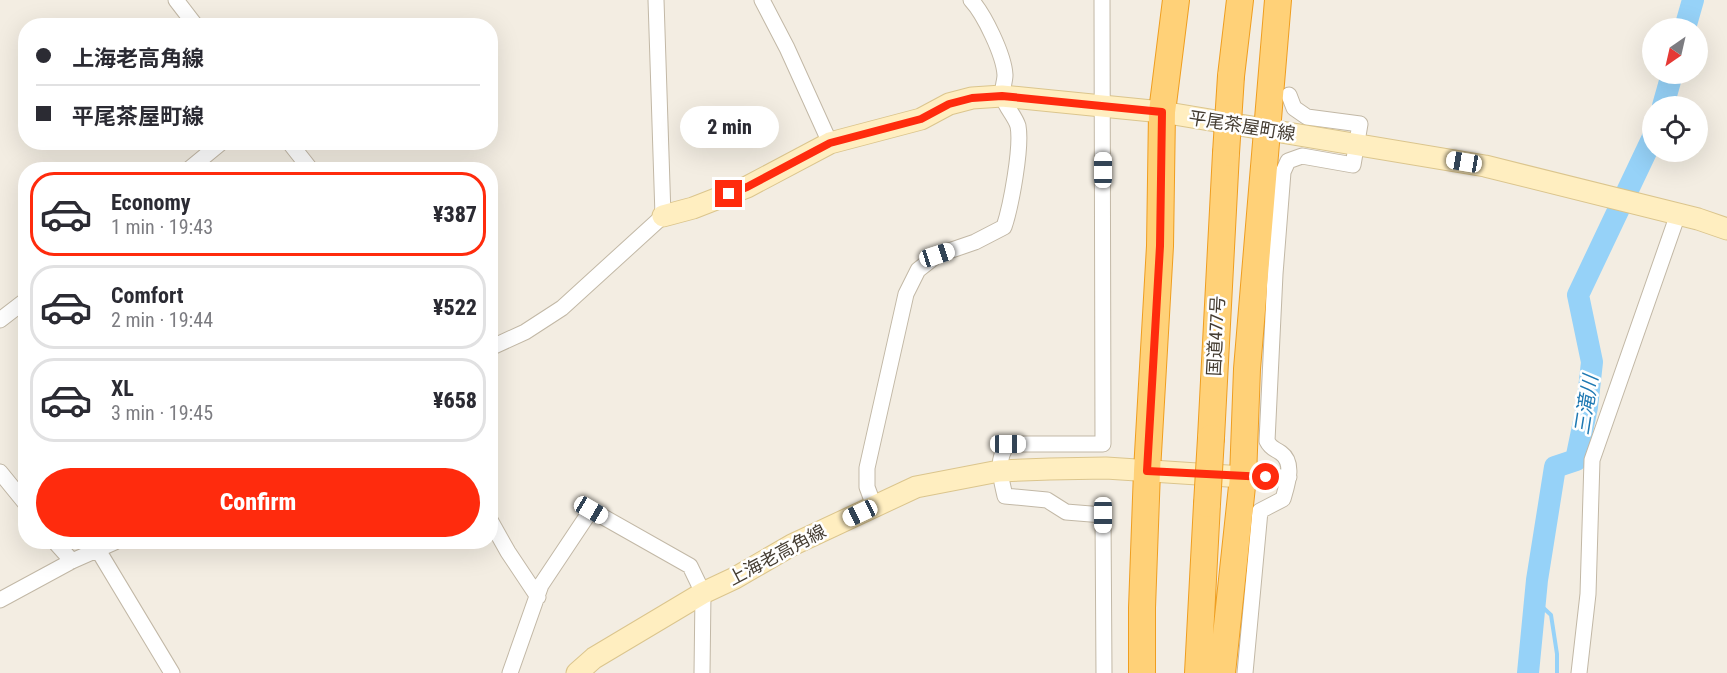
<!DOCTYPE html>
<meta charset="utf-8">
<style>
:root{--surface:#fff;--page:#f2f2f3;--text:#2b2b33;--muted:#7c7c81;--line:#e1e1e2;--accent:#ff2b0d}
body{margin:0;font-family:"Roboto Condensed","Noto Sans JP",sans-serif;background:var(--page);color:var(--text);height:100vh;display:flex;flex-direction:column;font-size:22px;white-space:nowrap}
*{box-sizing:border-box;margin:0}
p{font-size:20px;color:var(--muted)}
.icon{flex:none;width:33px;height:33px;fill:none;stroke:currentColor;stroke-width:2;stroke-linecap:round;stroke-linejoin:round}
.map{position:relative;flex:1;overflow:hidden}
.sheet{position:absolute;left:18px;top:162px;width:480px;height:387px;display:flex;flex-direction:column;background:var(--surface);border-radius:24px;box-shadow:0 6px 24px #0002}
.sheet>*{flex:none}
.hud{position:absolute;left:18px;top:18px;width:480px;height:132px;border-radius:24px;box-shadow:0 6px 24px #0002;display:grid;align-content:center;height:132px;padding:0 18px;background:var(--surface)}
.needle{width:39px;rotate:214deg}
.fabs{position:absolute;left:1642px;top:18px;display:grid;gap:12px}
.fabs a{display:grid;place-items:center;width:66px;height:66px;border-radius:50%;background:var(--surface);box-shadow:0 6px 24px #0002;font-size:30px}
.end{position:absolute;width:27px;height:27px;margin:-14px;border:8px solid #ff2b0d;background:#fff;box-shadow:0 0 0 3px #fff}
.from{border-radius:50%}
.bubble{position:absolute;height:42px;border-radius:21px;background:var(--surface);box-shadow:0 6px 24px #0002;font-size:20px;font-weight:800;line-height:42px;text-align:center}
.car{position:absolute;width:18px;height:36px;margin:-18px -9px;border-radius:8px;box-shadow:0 0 4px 2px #0007;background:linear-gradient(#fff 24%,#345 0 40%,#fff 0 76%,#345 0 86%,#fff 0)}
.hud b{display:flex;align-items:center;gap:21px;height:57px;font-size:22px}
.hud b+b{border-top:2px solid var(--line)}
.hud i{width:15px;height:15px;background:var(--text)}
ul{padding:10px 0 0;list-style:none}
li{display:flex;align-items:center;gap:18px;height:84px;margin:0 12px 9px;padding:0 6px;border:3px solid var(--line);border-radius:24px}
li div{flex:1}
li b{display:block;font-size:22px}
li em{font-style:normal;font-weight:800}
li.on{border-color:var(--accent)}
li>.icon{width:54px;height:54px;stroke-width:1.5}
.primary-button{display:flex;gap:12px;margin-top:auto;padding:12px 18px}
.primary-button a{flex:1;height:69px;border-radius:36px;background:var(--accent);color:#fff;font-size:24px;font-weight:800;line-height:69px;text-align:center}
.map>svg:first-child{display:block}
</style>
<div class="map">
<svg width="1727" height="673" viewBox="0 0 1727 673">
<rect width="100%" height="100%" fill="#f3ede2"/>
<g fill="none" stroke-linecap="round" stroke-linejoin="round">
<!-- stream -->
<path stroke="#96d2f8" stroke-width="4" d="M1536 601 1551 615 1557 654V673"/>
<!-- river -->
<path stroke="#96d2f8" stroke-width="22" d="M1685 28 1693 0
M1663 106 1672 74
M1528 673 1537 580 1555 467 1576 460 1587 407 1592 362 1578 295 1653 137"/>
<defs>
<path id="minor" d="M176 0 196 26
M762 0 787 48 830 143
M1102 0 1103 444H1008C995 460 1001 478 1005 496L1047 500 1066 512 1103 515 1104 673
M289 142 311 170
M188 170 222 142
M0 320 26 300
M490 348 525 332 562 308 663 216 656 0
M0 472 26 504
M1243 477H1289
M874 506 867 487V468L906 294 918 270 937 255 975 242 1004 227C1011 206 1022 147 1018 126 1015 116 1006 108 1003 97 1001 91 1005 82 1005 75 1004 55 984 14 971 0
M490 520 508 552 538 597
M55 542 72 561
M98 550 172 673
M0 600 72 561 115 542
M510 673 541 585 591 510 690 566 703 593 702 673
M1245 673 1260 511 1283 499C1287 485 1295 463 1281 453 1274 448 1271 449 1267 441L1275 274 1283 172 1288 161 1302 156 1353 165 1360 124 1307 117 1294 108 1289 95
M1579 673 1588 594 1592 460 1678 214"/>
<path id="secondary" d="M663 216 693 208 747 187 830 143 921 119 949 104 972 98 1002 96 1162 112 1485 166 1698 219 1727 229
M577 673 594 658 703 593 735 578 792 545 916 487 999 471 1050 469 1106 468 1243 477"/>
<path id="trunk" d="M1231 76 1240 0
M1211 438 1226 153
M1142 673V608L1147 471 1160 246 1162 112 1176 0
M1198 673 1207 504
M1222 673 1243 477 1247 369 1278 0"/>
</defs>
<!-- minor casing -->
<use href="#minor" stroke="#c2b8a6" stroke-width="17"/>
<!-- secondary casing -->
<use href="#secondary" stroke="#dbc58d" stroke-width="23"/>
<!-- trunk casing -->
<use href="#trunk" stroke="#ef9e20" stroke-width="28"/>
<!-- minor -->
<use href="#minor" stroke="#fff" stroke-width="15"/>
<!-- secondary -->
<use href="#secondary" stroke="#ffeec0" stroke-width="21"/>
<!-- trunk -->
<use href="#trunk" stroke="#ffd178" stroke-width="26"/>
<defs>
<path id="trunk-bridge" d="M1226 153 1231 76
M1207 504 1211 438"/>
</defs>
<!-- trunk-bridge casing -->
<use href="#trunk-bridge" stroke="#ef9e20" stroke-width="28" stroke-linecap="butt"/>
<!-- trunk-bridge -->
<use href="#trunk-bridge" stroke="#ffd178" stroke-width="26"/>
</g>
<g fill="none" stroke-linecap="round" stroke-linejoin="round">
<!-- route -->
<path stroke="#ff2b0d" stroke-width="8" d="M729 194 747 187 830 143 921 119 949 104 972 98 1002 96 1162 112 1160 246 1147 471 1266 477"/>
</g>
<g text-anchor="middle" stroke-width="5" stroke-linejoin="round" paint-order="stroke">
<!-- street labels -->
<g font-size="18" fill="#453d32" stroke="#fff">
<text transform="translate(1242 126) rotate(9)" y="6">平尾茶屋町線</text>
<text transform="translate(1216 336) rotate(-87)" y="6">国道477号</text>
<text transform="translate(777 555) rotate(-28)" y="6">上海老高角線</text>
</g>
<!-- water labels -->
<g font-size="20" font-style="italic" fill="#1f79b3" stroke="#fff">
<text transform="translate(1586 405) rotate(-81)" y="7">三滝川</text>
</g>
</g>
</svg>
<div class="fabs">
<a><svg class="needle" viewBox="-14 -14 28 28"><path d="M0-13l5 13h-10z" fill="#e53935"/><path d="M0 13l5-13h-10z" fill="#7c7c81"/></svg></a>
<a><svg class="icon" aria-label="locate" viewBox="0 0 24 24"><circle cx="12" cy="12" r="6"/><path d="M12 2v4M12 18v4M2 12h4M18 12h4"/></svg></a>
</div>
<i class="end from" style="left:1266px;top:477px"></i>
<i class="end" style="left:729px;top:194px"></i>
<div class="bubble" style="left:680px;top:106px;width:99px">2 min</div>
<i class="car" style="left:1464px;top:162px;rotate:280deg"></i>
<i class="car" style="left:1103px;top:170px;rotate:0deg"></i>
<i class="car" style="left:937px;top:255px;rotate:72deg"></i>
<i class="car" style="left:1008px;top:444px;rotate:90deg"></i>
<i class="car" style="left:591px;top:510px;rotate:120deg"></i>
<i class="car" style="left:860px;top:513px;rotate:245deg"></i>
<i class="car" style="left:1103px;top:515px;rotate:180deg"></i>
<div class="hud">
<b><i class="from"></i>上海老高角線</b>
<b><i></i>平尾茶屋町線</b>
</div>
<section class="sheet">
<ul>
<li class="on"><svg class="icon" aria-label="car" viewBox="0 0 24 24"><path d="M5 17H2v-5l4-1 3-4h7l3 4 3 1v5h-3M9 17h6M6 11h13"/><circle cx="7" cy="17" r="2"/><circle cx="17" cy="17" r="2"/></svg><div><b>Economy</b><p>1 min · 19:43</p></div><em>¥387</em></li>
<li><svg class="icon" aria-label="car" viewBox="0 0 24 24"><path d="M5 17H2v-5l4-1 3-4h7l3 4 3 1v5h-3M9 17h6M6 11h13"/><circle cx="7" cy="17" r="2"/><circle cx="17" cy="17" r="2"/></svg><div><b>Comfort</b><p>2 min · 19:44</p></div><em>¥522</em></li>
<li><svg class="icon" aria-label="car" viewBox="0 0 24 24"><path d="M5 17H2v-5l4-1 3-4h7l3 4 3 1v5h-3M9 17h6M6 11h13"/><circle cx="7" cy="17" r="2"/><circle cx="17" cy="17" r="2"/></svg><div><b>XL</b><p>3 min · 19:45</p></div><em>¥658</em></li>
</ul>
<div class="primary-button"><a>Confirm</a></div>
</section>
</div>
